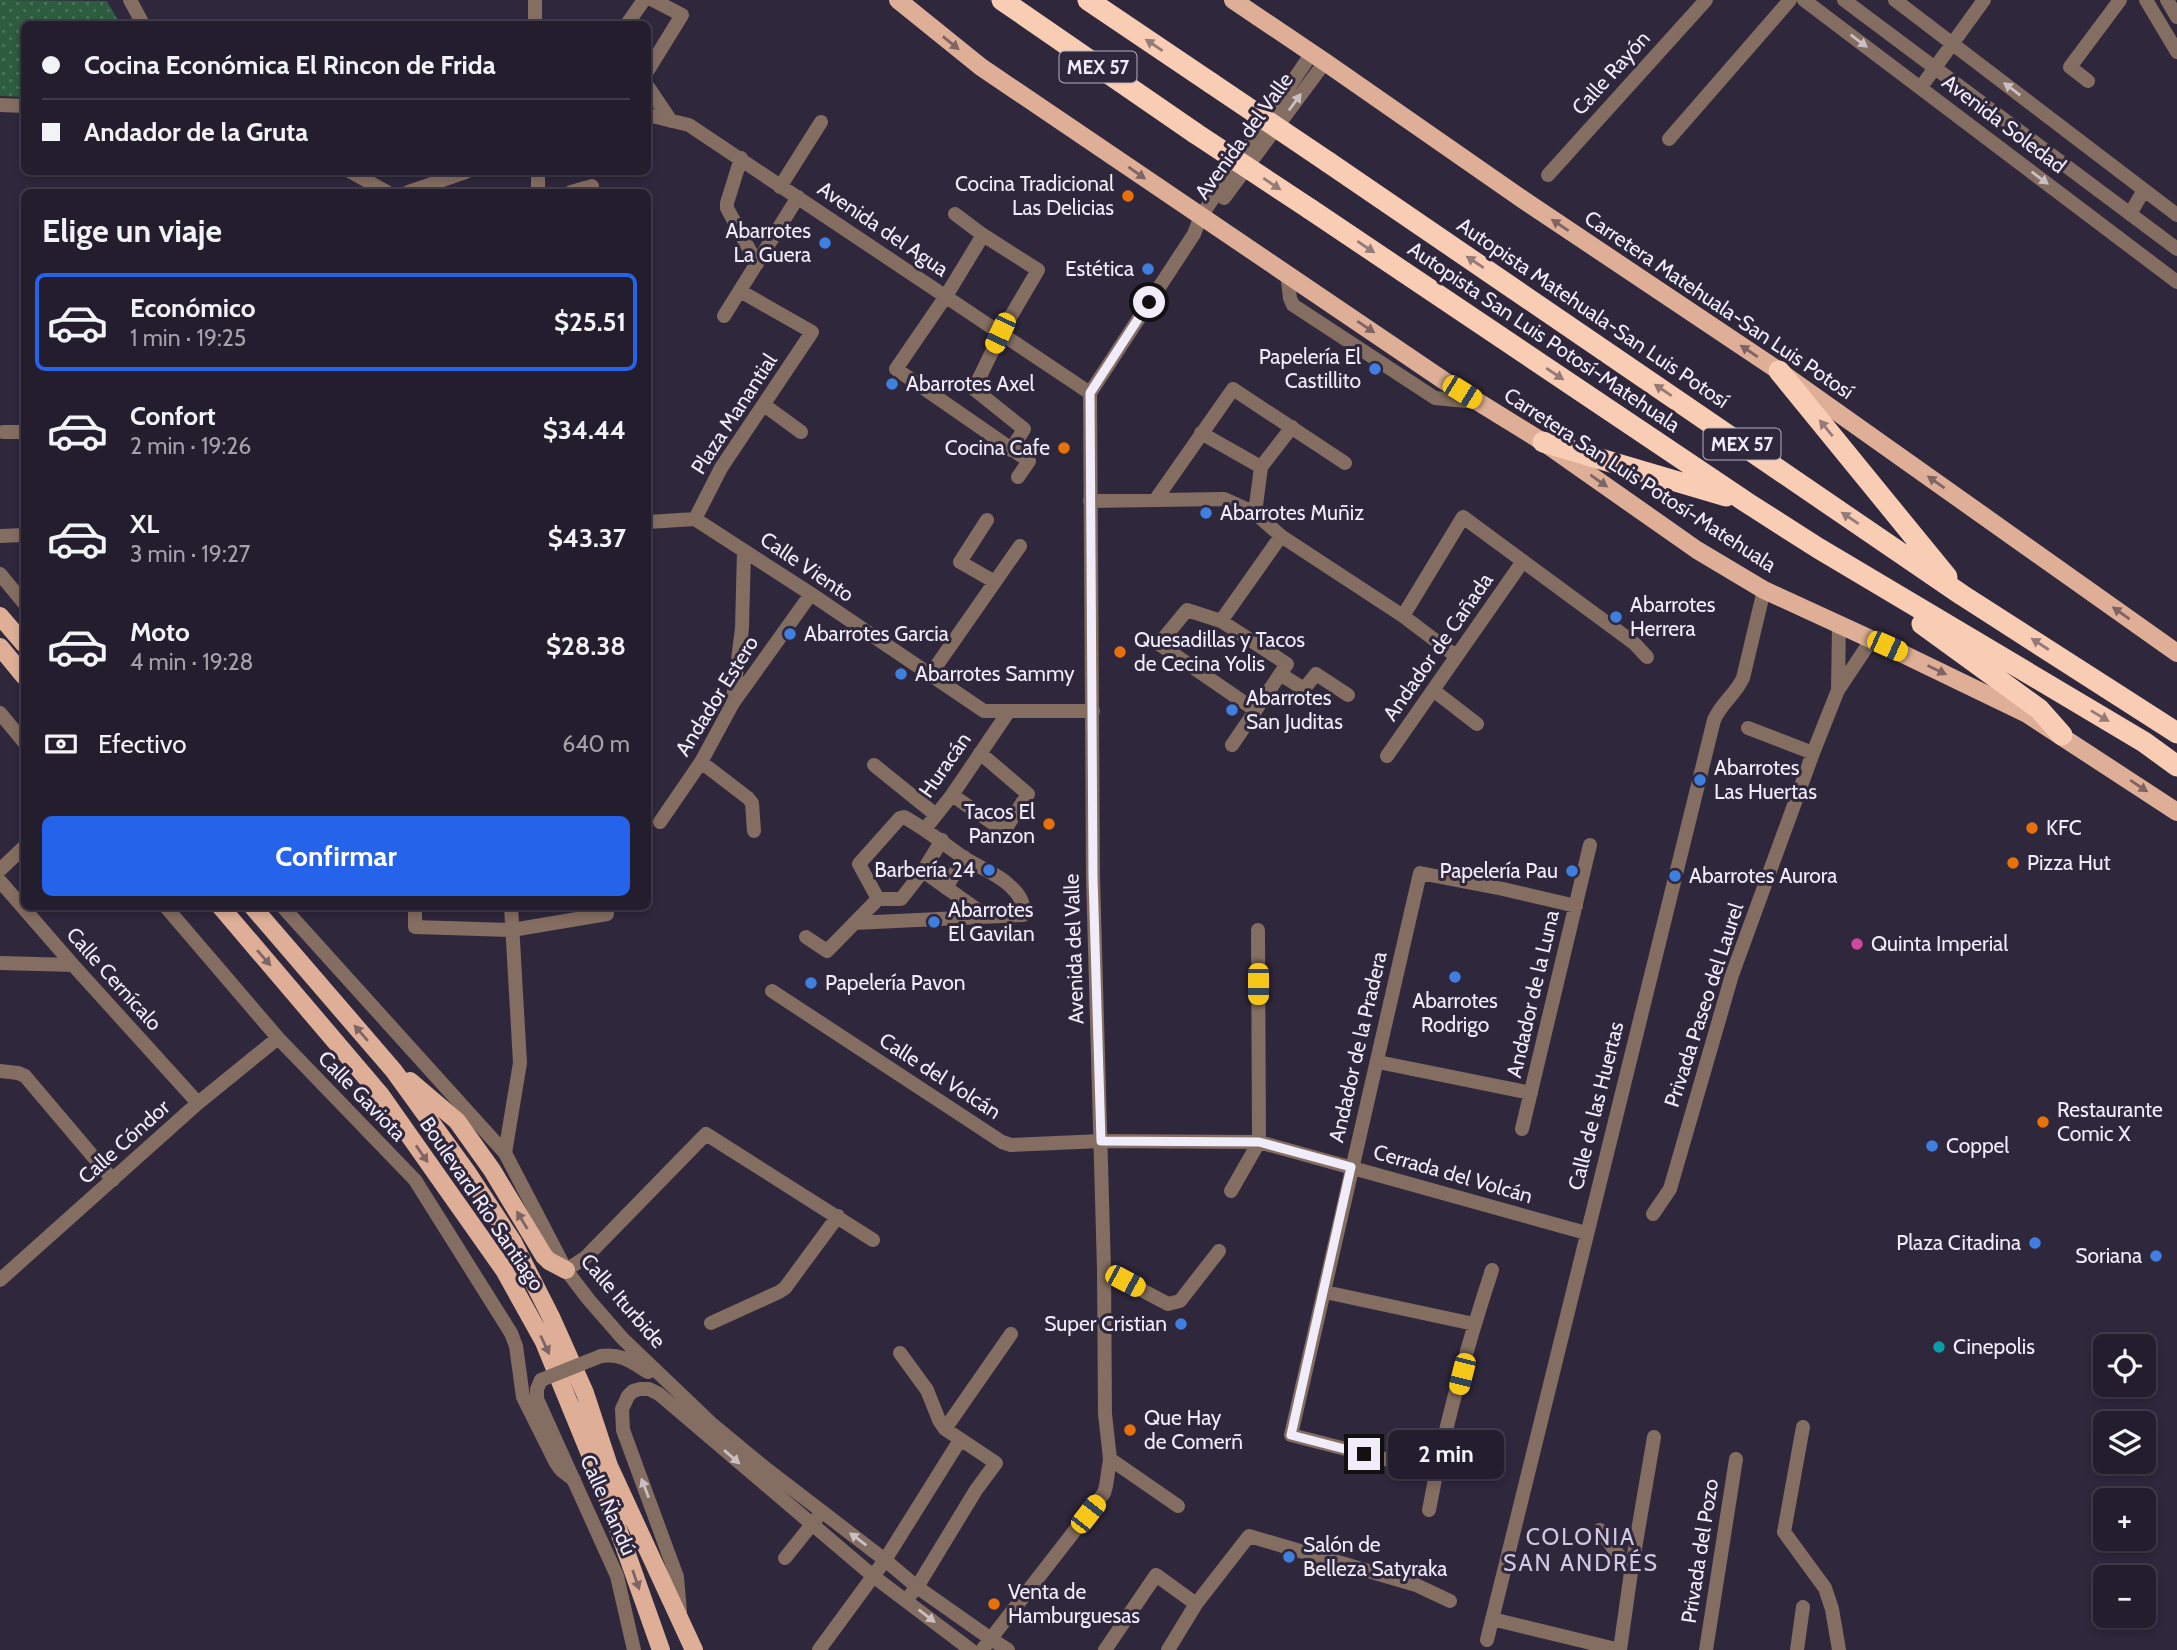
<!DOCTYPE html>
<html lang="es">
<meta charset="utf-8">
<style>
:root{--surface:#231d2d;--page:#2f2a39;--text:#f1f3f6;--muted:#a3a2aa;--line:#403b49;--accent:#2563eb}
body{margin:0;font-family:Cabin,sans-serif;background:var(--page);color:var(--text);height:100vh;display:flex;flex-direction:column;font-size:26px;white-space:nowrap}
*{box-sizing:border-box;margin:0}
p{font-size:23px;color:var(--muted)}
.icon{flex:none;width:38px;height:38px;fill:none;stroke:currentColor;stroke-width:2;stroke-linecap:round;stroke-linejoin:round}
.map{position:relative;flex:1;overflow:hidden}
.side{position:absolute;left:21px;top:189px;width:630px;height:721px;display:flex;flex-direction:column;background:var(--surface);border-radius:10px;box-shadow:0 4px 10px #0003,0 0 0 2px var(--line)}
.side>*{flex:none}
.guide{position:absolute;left:21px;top:21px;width:630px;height:154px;border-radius:10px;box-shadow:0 4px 10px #0003,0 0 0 2px var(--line);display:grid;align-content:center;height:154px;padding:0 21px;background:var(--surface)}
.fabs{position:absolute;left:2093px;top:1334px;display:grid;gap:14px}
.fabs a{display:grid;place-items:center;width:63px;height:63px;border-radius:10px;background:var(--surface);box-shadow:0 4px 10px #0003,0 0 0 2px var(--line);font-size:35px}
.end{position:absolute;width:32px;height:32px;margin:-16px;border:9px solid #f0ecfa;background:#111;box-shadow:0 0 0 4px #111}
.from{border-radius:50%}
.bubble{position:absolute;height:49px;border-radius:10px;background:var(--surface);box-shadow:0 4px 10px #0003,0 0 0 2px var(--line);font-size:23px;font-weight:700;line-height:49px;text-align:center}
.car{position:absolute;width:21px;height:42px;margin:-21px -10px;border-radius:9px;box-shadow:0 0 5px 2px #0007;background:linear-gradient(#f5c518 24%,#345 0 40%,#f5c518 0 76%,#345 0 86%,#f5c518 0)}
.guide b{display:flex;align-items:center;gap:24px;height:66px;font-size:26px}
.guide b+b{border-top:2px solid var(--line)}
.guide i{width:18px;height:18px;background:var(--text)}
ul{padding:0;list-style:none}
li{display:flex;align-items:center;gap:21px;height:98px;margin:0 14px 10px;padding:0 7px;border:4px solid transparent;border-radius:10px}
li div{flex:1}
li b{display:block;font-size:26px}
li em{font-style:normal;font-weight:700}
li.current{border-color:var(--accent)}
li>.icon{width:63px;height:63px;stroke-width:1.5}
h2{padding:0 21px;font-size:32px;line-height:84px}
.pay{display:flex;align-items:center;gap:18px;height:77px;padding:0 21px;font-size:26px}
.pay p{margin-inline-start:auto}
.primary-button{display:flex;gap:14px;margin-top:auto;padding:14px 21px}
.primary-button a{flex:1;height:80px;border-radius:10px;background:var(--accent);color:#fff;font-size:28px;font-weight:700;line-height:80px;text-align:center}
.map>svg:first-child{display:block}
</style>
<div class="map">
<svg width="2177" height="1650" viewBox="0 0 2177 1650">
<defs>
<pattern id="grass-dots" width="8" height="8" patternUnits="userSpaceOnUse" patternTransform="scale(1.75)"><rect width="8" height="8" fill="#2d5c3f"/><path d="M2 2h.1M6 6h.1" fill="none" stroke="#4c745c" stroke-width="1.8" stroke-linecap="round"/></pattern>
</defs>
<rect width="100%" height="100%" fill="#2f273c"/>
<!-- grass -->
<path fill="url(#grass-dots)" d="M0 0 107 1 120 24H24V97L0 96Z"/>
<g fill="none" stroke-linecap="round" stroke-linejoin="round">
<!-- minor -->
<path stroke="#846d61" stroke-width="14" d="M130 0 143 24
M535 0V24
M1895 0 2177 215
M2146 0 2177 52
M2167 0 2177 17
M627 24 644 0
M648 70 682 15 653 0
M2088 81 2070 67 2120 0
M648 87 671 121
M1921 87 1984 0
M0 105 24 106
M648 117 652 116 689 125 1090 393
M1669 139 1790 0
M741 158 727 203V208L757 264
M351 172 387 192
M538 172V192
M1548 175 1706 0
M780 187 821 122
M408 192 466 172
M571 192 592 186
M955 214 983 235 1038 270 1001 333 974 389 1024 429 1011 450
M2130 214 2144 190
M983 235 946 296 896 369 1029 461 1018 477
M1287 273 1290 298 1293 305 1435 398 1477 402
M724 316 798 197
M764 405 801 432
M3 432H24
M1201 433 1261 467
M1156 499 1233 389 1345 463
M1090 501 1224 499 1255 513 1281 536 1403 616 1456 656
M1255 513 1261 467 1292 427
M695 519 721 468 812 332 740 291
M987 520 960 562 995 582
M648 522 695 519 811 594 984 711H1093
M0 536 24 535
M1403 616 1463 517 1634 643 1647 657
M1221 621 1287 664 1232 745
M1280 674 1304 689 1316 674 1348 695
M930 675 1020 546
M1838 688 1839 624
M1433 690 1477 724
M733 699 742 628 744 551
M1255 710 1159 644 1187 610 1221 621 1281 536
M0 713 24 742
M1748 728 1813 753
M1387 756 1523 561
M701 762 748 798 752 803 754 831
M874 765 936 815
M952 795 1004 831 1028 794 980 753
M660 822 701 762 733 703 811 594
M925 829 952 795 1009 711
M0 870 24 847
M923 871 986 916
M0 881 73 965 198 1103
M946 888 964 857
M878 899H901L923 871 942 840
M165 906 278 1038 415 1180 511 1333 516 1346 523 1397 556 1463 561 1470 574 1480
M415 906V927L512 930 607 914 606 906
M854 923 1023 915C1026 905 1019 894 1011 887 999 874 978 867 964 858 944 844 926 829 904 817L900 818 859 864 878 899
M806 937 827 951 878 899
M0 963 73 965
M772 991 964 1117 1002 1142 1011 1145 1101 1141 1259 1142 1586 1233
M1378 1062 1531 1093
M0 1071 18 1073 25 1076 113 1180
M1522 1129 1590 845
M505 1153 520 1063 511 906
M1231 1191 1259 1142 1258 930
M1653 1214 1670 1189 1732 975 1813 753 1838 690 1872 639
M566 1270 586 1257 706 1134 873 1240
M1104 1270 1168 1304 1180 1301 1219 1251
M0 1280 198 1103 278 1038
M1325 1292 1474 1324
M711 1323 779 1292 785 1288 838 1216
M900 1353 927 1390 939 1420 945 1429 996 1463 976 1490 917 1587 906 1600
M1803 1427 1784 1532 1825 1588 1832 1609 1839 1650
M945 1429 1011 1334
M1110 1459 1178 1506
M1436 1472 1291 1435 1420 873 1503 889 1576 906
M1429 1510C1444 1429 1466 1349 1492 1270
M1600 1530 1631 1572
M785 1558 821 1513
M1492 1619 1620 1650
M991 1639 1008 1650
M1487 1640 1714 720C1721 703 1736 694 1743 678L1764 590
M819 1650 885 1560 960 1440
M1105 1650 1156 1575 1196 1604
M1168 1650 1196 1604 1249 1536 1416 1585 1450 1601
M1620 1650 1631 1572 1654 1437
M1706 1650 1736 1459
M1797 1650 1803 1607"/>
<!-- tertiary -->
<path stroke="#846d61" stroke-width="14" d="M1804 0 2177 282
M1844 0 2177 249
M1224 198 1325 62
M0 574 24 603
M282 906 505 1153 566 1270 589 1300 623 1339 713 1425 764 1467 885 1560 917 1587 991 1639
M601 1356C621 1353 632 1362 648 1372
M541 1380 537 1389V1399L617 1576 634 1650
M680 1612 677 1577 623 1430 622 1409 628 1396 633 1391 640 1389H649L659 1394 873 1576 971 1650
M982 1650 1104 1493 1106 1486 1110 1459 1105 1414 1104 1270 1093 877 1090 393 1194 234 1201 216 1312 53"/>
<!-- primary -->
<path stroke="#deaf96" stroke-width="18" d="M898 0 981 67 1446 382 1543 442 1697 550 1764 590 1901 653 2027 714 2177 812
M1233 0 1325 62 1525 201 1779 371 2177 653
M0 616 24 644
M0 647 24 676
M220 906 380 1094 504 1270 544 1342 601 1481 661 1650
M252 906 394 1071 467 1172 513 1242 551 1317 585 1393 609 1466 694 1650
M410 1081 457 1121 492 1170 544 1256 549 1261 566 1270"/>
<!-- motorway -->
<path stroke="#f9ccb4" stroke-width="21" d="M1002 0 1195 133
M1088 0 1211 83
M1328 162 1962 595 2177 733
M1310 209 1746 502 1818 548 2144 742 2177 766
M1779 371 1947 577
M1543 442 1726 496
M1922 624 2039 709 2062 735"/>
<!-- tertiary-bridge -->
<path stroke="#846d61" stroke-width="14" d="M541 1380 601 1356"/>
<!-- motorway-bridge -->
<path stroke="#f9ccb4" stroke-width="21" d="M1211 83 1328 162
M1195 133 1310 209"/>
</g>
<!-- one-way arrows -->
<defs><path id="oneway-solid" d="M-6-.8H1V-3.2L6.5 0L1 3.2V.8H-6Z" transform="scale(1.75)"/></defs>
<g fill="#cac0c4">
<use href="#oneway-solid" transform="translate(1859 41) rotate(37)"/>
<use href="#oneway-solid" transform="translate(2012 89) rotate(-143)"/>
<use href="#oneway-solid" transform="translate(1295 102) rotate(-54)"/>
<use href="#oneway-solid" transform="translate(2040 178) rotate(37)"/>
<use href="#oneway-solid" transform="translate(732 1457) rotate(41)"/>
<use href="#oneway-solid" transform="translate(645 1488) rotate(-111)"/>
<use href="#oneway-solid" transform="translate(858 1539) rotate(-143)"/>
<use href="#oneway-solid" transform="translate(927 1616) rotate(38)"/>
</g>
<g fill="#7e6464">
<use href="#oneway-solid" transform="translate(951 43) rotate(39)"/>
<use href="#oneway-solid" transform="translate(1137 173) rotate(35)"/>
<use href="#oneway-solid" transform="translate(1560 225) rotate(-146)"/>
<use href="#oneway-solid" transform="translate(1366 327) rotate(34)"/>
<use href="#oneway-solid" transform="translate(1749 351) rotate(-146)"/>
<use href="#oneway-solid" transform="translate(1599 481) rotate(35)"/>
<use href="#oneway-solid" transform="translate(1936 482) rotate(-145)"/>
<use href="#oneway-solid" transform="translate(2121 613) rotate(-145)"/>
<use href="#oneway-solid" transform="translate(1937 670) rotate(26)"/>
<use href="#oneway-solid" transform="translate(2139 786) rotate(34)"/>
<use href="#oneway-solid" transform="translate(264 958) rotate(49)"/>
<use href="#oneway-solid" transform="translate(361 1033) rotate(-131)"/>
<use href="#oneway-solid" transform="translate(422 1154) rotate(55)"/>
<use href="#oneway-solid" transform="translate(522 1220) rotate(-121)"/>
<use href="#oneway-solid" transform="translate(545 1345) rotate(65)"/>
<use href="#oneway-solid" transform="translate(636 1580) rotate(71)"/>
</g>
<g fill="#947a78">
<use href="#oneway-solid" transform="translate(1154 45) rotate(-146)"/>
<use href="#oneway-solid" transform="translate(1272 184) rotate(34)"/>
<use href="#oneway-solid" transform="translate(1366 247) rotate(34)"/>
<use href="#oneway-solid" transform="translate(1475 262) rotate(-146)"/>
<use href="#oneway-solid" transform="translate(1555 374) rotate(34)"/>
<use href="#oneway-solid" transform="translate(1663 390) rotate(-146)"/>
<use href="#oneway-solid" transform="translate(1826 428) rotate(-129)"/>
<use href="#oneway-solid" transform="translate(1850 518) rotate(-146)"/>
<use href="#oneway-solid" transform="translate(2040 644) rotate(-147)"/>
<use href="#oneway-solid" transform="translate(2100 716) rotate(31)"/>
</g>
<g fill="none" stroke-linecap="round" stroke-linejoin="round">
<!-- route -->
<path stroke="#f0ecfa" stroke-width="9" d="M1149 302 1090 393 1093 877 1101 1141 1259 1142 1351 1167 1291 1435 1364 1454"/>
</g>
<!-- markers -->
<g fill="#e8710a" stroke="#2f273c" stroke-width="2.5">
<circle cx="1128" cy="196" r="7"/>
<circle cx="1064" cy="448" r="7"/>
<circle cx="1120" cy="652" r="7"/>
<circle cx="1049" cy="824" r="7"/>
<circle cx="2032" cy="828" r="7"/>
<circle cx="2013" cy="863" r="7"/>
<circle cx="2043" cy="1122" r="7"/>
<circle cx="1130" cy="1430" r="7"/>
<circle cx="994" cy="1604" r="7"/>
</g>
<g fill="#3f7fe0" stroke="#2f273c" stroke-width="2.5">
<circle cx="825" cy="243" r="7"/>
<circle cx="1148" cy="269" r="7"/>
<circle cx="1375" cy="369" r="7"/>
<circle cx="892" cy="384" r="7"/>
<circle cx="1206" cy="513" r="7"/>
<circle cx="1616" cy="617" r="7"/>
<circle cx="790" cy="634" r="7"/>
<circle cx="901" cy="674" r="7"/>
<circle cx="1232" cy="710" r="7"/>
<circle cx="1700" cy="780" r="7"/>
<circle cx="989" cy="870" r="7"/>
<circle cx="1572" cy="871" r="7"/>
<circle cx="1675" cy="876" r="7"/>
<circle cx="934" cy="922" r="7"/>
<circle cx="1455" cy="977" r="7"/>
<circle cx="811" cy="983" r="7"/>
<circle cx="1932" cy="1146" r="7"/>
<circle cx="2035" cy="1243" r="7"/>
<circle cx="2156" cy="1256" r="7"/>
<circle cx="1181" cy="1324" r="7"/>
<circle cx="1289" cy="1557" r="7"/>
</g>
<circle fill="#d1479c" stroke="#2f273c" stroke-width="2.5" cx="1857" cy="944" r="7"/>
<circle fill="#0f9aa8" stroke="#2f273c" stroke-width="2.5" cx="1939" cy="1347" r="7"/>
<g text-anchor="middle" stroke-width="6" stroke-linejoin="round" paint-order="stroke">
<!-- shield labels -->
<g fill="#2f273c" stroke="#b6b1c1" stroke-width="2">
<rect x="1059.5" y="51.5" width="77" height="31" rx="5"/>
<rect x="1703.5" y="428.5" width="77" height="31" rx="5"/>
</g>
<g font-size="19" font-weight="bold" fill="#f0ecfa">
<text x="1098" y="74">MEX 57</text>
<text x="1742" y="451">MEX 57</text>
</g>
<!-- street labels -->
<g font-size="21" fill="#f0ecfa" stroke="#2f273c">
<text transform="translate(1611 73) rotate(-48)" y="7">Calle Rayón</text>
<text transform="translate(2004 124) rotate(37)" y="7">Avenida Soledad</text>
<text transform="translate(1244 136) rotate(-54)" y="7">Avenida del Valle</text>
<text transform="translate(883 229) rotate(34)" y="7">Avenida del Agua</text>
<text transform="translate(1719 305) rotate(34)" y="7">Carretera Matehuala-San Luis Potosí</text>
<text transform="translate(1593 313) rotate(34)" y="7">Autopista Matehuala-San Luis Potosí</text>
<text transform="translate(1544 337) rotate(34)" y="7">Autopista San Luis Potosí-Matehuala</text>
<text transform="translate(734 414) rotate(-57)" y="7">Plaza Manantial</text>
<text transform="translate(1640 480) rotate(33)" y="7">Carretera San Luis Potosí-Matehuala</text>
<text transform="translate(807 567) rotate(34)" y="7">Calle Viento</text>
<text transform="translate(1438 647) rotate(-55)" y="7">Andador de Cañada</text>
<text transform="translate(717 696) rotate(-58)" y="7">Andador Estero</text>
<text transform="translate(945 765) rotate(-55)" y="7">Huracán</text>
<text transform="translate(1074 949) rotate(-92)" y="7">Avenida del Valle</text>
<text transform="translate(114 979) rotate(48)" y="7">Calle Cernícalo</text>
<text transform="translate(1533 994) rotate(-77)" y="7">Andador de la Luna</text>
<text transform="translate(1704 1005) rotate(-72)" y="7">Privada Paseo del Laurel</text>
<text transform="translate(1358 1047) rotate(-77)" y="7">Andador de la Pradera</text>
<text transform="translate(940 1076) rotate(33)" y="7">Calle del Volcán</text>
<text transform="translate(362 1096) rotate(46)" y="7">Calle Gaviota</text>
<text transform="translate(1596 1106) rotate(-76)" y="7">Calle de las Huertas</text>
<text transform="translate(124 1142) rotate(-42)" y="7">Calle Cóndor</text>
<text transform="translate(1453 1174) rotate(16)" y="7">Cerrada del Volcán</text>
<text transform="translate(482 1204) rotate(56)" y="7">Boulevard Río Santiago</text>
<text transform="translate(623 1301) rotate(49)" y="7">Calle Iturbide</text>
<text transform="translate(608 1505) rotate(66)" y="7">Calle Ñandú</text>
<text transform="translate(1700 1551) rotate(-81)" y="7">Privada del Pozo</text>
</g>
<!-- poi labels -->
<g font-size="21" fill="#f0ecfa" stroke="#2f273c" text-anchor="start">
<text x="1114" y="191" text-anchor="end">Cocina Tradicional<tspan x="1114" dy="24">Las Delicias</tspan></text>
<text x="811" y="238" text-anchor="end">Abarrotes<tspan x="811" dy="24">La Guera</tspan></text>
<text x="1134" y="276" text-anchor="end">Estética</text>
<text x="1361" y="364" text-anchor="end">Papelería El<tspan x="1361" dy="24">Castillito</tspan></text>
<text x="906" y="391">Abarrotes Axel</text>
<text x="1050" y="455" text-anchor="end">Cocina Cafe</text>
<text x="1220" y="520">Abarrotes Muñiz</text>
<text x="1630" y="612">Abarrotes<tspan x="1630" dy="24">Herrera</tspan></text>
<text x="804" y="641">Abarrotes Garcia</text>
<text x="1134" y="647">Quesadillas y Tacos<tspan x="1134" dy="24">de Cecina Yolis</tspan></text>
<text x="915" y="681">Abarrotes Sammy</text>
<text x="1246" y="705">Abarrotes<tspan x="1246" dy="24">San Juditas</tspan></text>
<text x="1714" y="775">Abarrotes<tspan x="1714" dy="24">Las Huertas</tspan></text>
<text x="1035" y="819" text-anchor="end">Tacos El<tspan x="1035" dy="24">Panzon</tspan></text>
<text x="2046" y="835">KFC</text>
<text x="2027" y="870">Pizza Hut</text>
<text x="975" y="877" text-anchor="end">Barbería 24</text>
<text x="1558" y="878" text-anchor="end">Papelería Pau</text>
<text x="1689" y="883">Abarrotes Aurora</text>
<text x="948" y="917">Abarrotes<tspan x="948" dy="24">El Gavilan</tspan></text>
<text x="1871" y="951">Quinta Imperial</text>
<text x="825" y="990">Papelería Pavon</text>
<text x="1455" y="1008" text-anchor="middle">Abarrotes<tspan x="1455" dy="24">Rodrigo</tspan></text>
<text x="2057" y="1117">Restaurante<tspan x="2057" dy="24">Comic X</tspan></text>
<text x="1946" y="1153">Coppel</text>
<text x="2021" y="1250" text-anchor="end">Plaza Citadina</text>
<text x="2142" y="1263" text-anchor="end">Soriana</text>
<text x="1167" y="1331" text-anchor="end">Super Cristian</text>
<text x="1953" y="1354">Cinepolis</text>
<text x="1144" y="1425">Que Hay<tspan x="1144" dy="24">de Comerñ</tspan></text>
<text x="1303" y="1552">Salón de<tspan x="1303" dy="24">Belleza Satyraka</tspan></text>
<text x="1008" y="1599">Venta de<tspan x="1008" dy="24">Hamburguesas</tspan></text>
</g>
<!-- neighbourhood labels -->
<g font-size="23" letter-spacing="2" fill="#d1c9e4" stroke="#2f273c">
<text x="1581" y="1545">COLONIA<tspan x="1581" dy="26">SAN ANDRÉS</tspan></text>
</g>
</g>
</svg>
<div class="fabs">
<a><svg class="icon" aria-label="locate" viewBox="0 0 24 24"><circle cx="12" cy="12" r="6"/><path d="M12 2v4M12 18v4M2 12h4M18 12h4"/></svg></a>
<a><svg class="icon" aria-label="layers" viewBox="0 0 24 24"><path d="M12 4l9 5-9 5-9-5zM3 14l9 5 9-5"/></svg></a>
<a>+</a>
<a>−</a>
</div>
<i class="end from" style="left:1149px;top:302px"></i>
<i class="end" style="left:1364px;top:1454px"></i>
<div class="bubble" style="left:1388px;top:1430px;width:116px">2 min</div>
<i class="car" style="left:1000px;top:333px;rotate:205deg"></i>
<i class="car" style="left:1462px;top:392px;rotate:122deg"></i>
<i class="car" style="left:1887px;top:646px;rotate:114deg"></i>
<i class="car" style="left:1258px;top:984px;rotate:180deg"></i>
<i class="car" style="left:1125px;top:1281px;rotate:118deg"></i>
<i class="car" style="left:1462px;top:1374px;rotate:194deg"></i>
<i class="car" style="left:1088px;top:1514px;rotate:38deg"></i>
<div class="guide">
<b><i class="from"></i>Cocina Económica El Rincon de Frida</b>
<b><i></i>Andador de la Gruta</b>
</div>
<section class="side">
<h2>Elige un viaje</h2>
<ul>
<li class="current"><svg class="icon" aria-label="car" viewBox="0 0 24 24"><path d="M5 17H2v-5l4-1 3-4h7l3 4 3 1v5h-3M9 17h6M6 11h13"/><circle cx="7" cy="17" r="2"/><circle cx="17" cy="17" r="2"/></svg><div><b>Económico</b><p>1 min · 19:25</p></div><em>$25.51</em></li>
<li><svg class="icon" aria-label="car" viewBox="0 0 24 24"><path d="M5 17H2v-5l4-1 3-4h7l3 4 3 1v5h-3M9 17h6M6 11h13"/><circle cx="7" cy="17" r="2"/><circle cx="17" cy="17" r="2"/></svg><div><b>Confort</b><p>2 min · 19:26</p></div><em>$34.44</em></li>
<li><svg class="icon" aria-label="car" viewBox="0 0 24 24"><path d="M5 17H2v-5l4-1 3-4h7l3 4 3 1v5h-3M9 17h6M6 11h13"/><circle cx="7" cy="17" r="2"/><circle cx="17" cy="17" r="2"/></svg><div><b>XL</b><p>3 min · 19:27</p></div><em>$43.37</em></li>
<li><svg class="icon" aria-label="car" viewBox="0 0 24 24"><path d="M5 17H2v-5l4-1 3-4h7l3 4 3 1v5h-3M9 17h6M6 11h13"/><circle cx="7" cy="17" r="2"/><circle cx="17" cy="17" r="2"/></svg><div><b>Moto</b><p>4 min · 19:28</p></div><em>$28.38</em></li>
</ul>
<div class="pay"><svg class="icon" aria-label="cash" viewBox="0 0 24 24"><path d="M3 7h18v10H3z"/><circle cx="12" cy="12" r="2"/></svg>Efectivo<p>640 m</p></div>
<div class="primary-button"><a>Confirmar</a></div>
</section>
</div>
